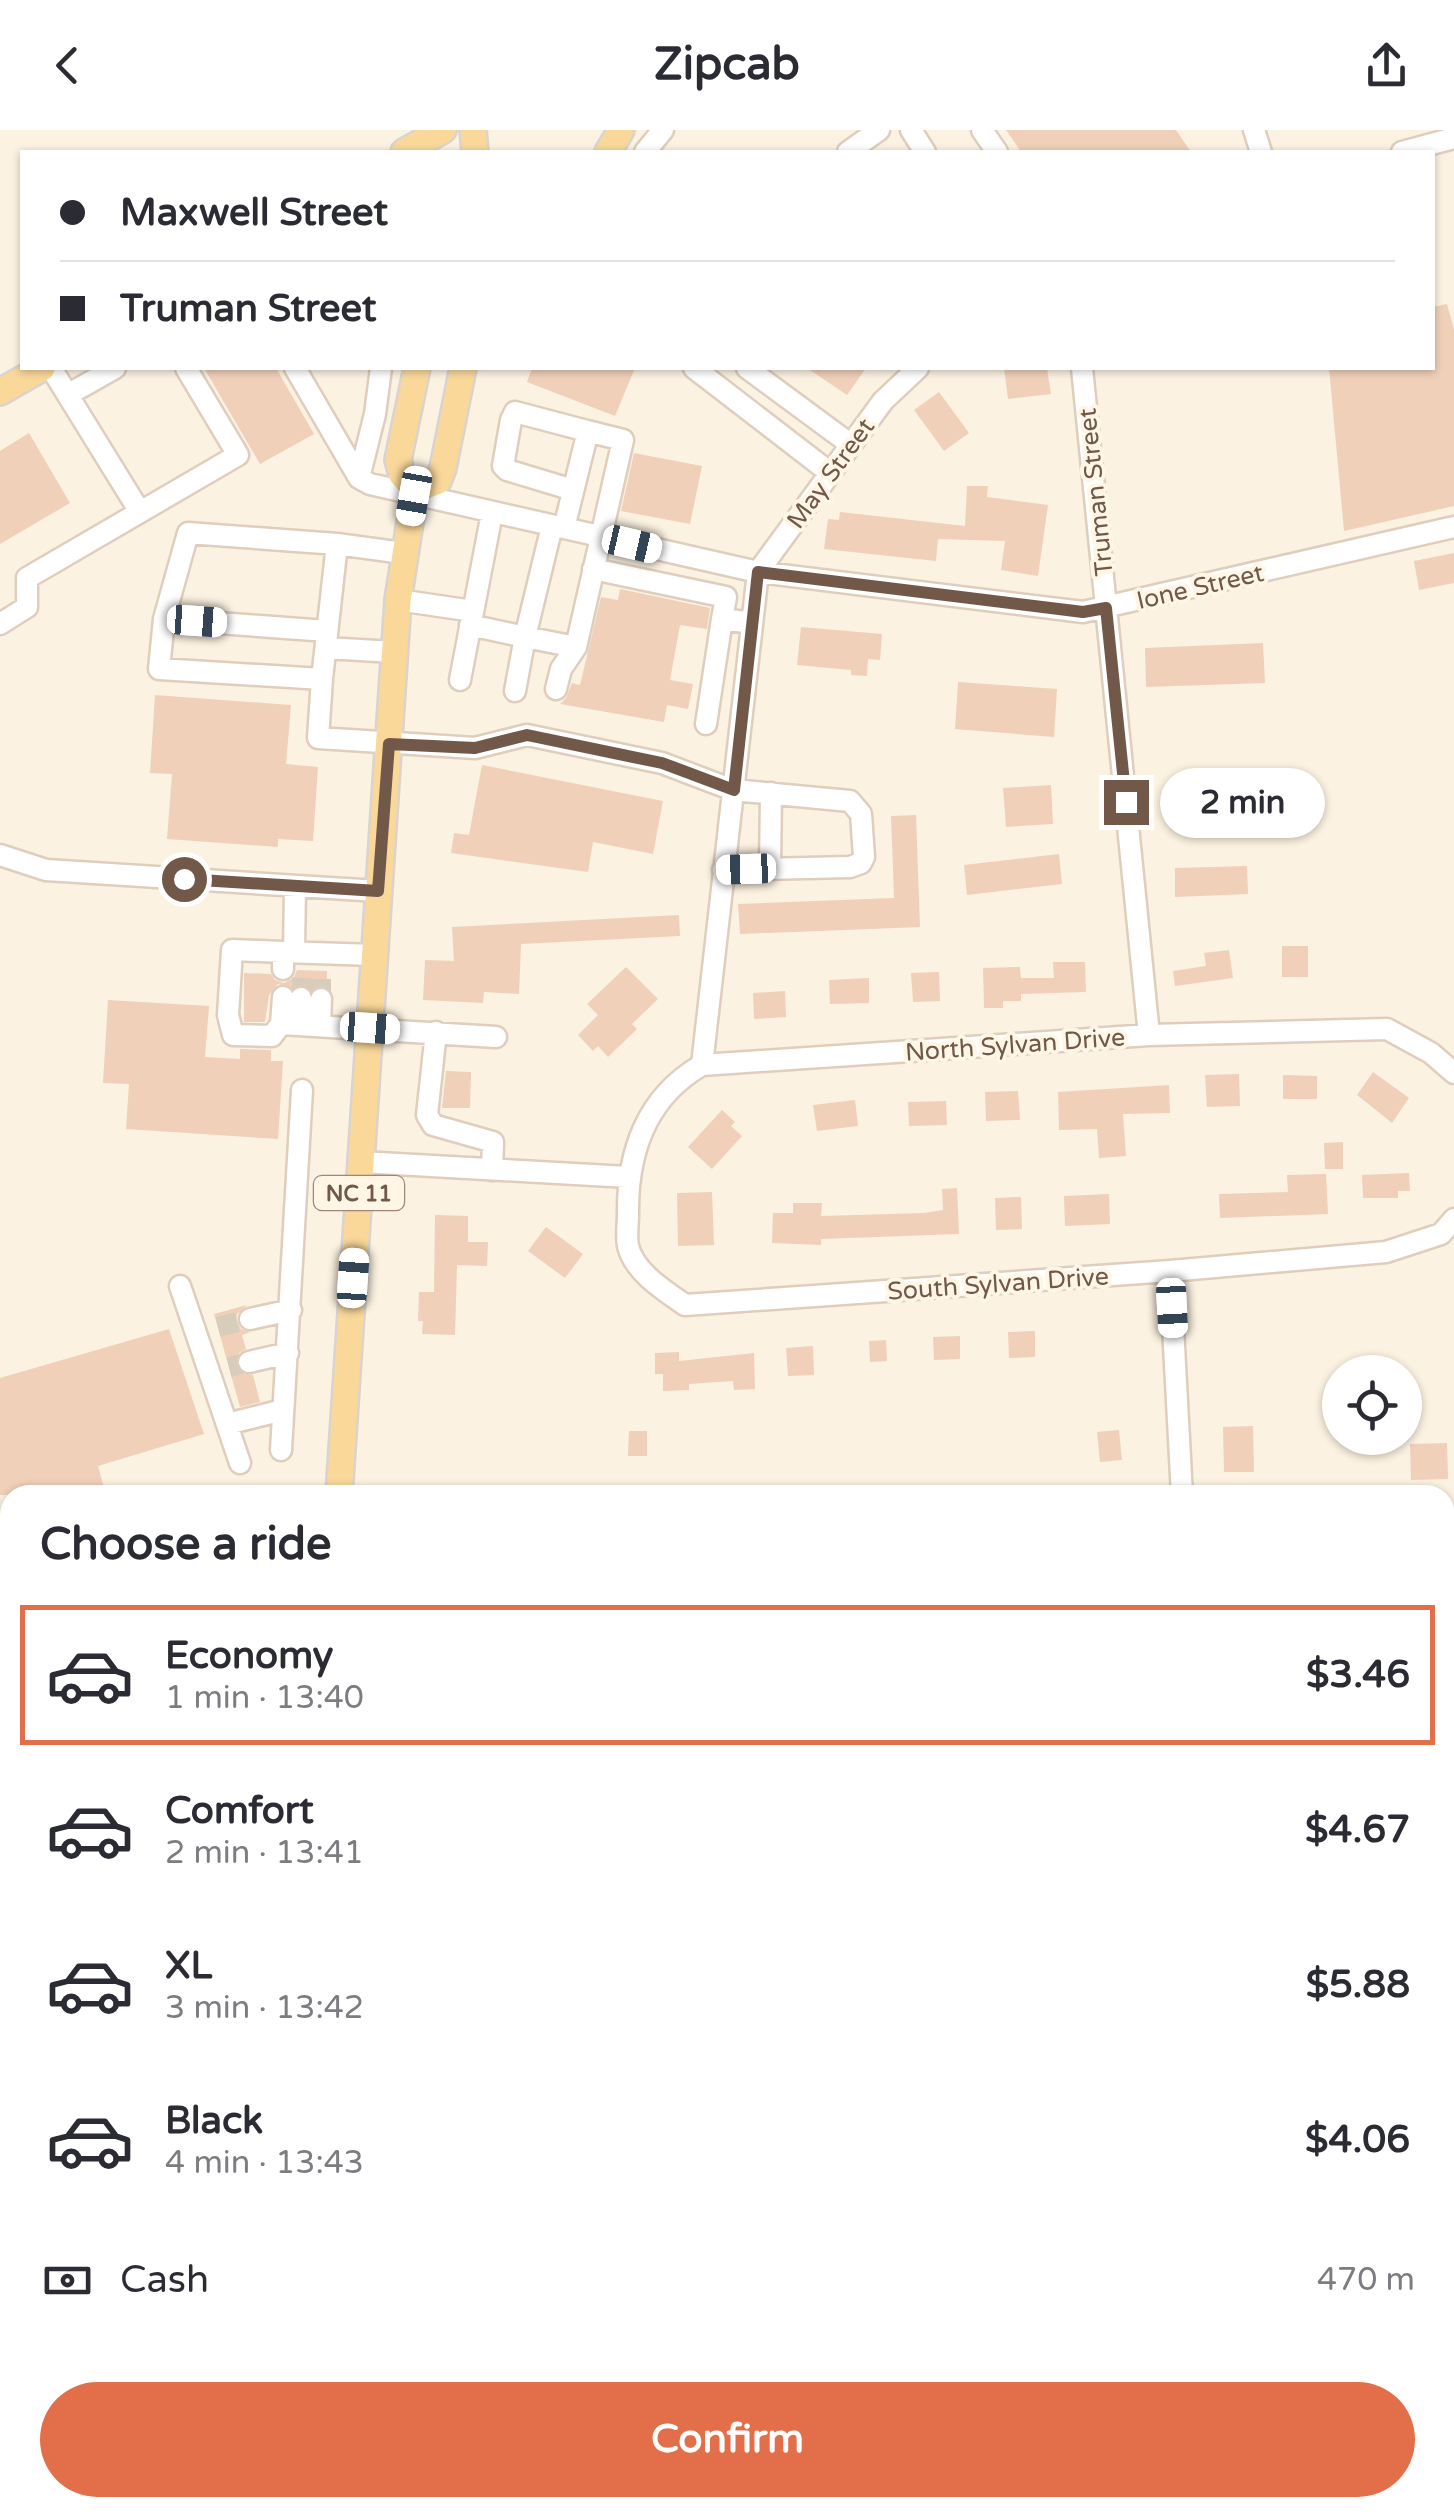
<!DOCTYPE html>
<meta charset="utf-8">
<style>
:root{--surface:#fff;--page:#f7f7f7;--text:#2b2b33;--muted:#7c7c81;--line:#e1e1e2;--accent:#e26f49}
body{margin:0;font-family:"Varela Round",sans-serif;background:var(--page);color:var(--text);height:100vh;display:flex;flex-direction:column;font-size:38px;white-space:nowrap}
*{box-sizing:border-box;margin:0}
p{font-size:32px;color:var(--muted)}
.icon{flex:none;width:55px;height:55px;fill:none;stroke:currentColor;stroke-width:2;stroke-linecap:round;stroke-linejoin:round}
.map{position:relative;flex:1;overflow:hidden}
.drawer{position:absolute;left:0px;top:1355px;width:1455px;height:1032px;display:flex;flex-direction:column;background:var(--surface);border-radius:30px 30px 0 0;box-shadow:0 2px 8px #0004}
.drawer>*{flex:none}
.top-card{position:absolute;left:20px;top:20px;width:1415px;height:220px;border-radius:0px;box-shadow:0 2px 8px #0004;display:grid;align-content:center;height:220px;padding:0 40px;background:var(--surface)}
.fabs{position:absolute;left:1322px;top:1225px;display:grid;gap:20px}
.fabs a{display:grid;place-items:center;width:100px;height:100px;border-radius:50%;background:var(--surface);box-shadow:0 2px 8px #0004;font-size:50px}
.end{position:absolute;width:45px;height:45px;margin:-22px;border:12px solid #715849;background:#fff;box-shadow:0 0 0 5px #fff}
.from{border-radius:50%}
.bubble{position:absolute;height:70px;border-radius:35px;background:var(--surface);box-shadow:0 2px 8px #0004;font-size:32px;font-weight:700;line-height:70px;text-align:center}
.car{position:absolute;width:30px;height:60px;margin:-30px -15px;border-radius:12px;box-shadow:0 0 8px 2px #0007;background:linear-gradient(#fff 24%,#345 0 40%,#fff 0 76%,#345 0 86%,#fff 0)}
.top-card b{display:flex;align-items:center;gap:35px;height:95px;font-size:38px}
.top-card b+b{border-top:2px solid var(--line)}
.top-card i{width:25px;height:25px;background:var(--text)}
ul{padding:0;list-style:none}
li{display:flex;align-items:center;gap:30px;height:140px;margin:0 20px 15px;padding:0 20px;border:5px solid transparent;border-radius:0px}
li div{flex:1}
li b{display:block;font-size:38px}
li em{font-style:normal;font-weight:700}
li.selected{border-color:var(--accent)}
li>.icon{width:90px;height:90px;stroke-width:1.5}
h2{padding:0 40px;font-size:45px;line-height:120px}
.pay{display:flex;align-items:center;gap:25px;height:110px;padding:0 40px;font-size:38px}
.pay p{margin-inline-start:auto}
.button{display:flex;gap:20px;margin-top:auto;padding:20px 40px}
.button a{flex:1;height:115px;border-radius:60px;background:var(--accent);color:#fff;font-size:40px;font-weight:700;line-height:115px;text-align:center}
header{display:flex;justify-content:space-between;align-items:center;height:130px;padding:0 40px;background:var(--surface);font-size:45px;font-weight:700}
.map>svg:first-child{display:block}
</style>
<header><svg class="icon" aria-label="back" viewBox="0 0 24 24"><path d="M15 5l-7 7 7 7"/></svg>Zipcab<svg class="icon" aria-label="share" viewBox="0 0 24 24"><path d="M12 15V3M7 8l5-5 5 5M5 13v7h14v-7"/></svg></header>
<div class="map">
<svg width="1454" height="2386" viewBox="0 0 1454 2386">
<rect width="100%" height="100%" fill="#fbf2e1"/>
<!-- building -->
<path fill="#f0d0b9" d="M1006 0H1176L1191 22H1021Z
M1447 174 1454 200V376L1344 401 1329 238H1432V177Z
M204 238H276L314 304 260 334Z
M532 238H635L615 286 527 252Z
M807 238H866L847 265Z
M1004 238H1047L1051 264 1008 269Z
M939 262 969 303 944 321 914 280Z
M29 303 70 373 0 414V321Z
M634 323 702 336 690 394 621 381Z
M967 356H988L987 367 1048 375 1038 446 1001 440 1005 411 938 409 936 431 824 419 828 389 839 390 840 382 965 396Z
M1454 423V453L1419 460 1414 431Z
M620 459 710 478 707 499 680 495 670 550 693 554 688 579 667 575 664 592 560 574 566 568 572 553 580 555 601 467 618 470Z
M801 497 882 504 880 530 868 529 867 546 851 545V540L797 535Z
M1263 513 1265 553 1146 557 1145 518Z
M958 552 1057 559 1054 607 955 599Z
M155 565 291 575 286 634 318 637 313 711 278 709V717L167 709 172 644 150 643Z
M482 635 663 671 653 724 593 712 588 742 451 723 454 703 469 705Z
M1051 655 1053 694 1006 697 1003 658Z
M916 685 920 797 740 804 738 774 894 768 891 686Z
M1059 724 1062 754 967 765 964 735Z
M1247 736 1248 764 1175 767V738Z
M679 785 680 806 521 814 519 864 484 862 483 873 423 870 425 830 454 831 452 797Z
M1282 816H1308V847H1282Z
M1229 820 1233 848 1175 856 1173 841 1206 836 1204 823Z
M1053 832H1085L1086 862 1021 864V871H1003V878H984L983 838 1020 837 1021 848H1054Z
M626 837 658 869 632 894 637 899 608 927 598 916 593 921 578 905 598 885 587 874Z
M297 840 327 841V857L311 860 302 854 293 858 278 854 269 865 265 892H244V843L271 844 275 850 284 853 294 847Z
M939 842 940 871 913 872 911 843Z
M869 848V873L830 874 829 850Z
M785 861 786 887 754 889 753 863Z
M108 870 209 876 205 927 240 929V919L271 920V931H283L278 1009 126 999 129 954 103 953Z
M446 941 471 942 470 978H442Z
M1373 942 1409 968 1392 993 1357 965Z
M1239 944 1240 976 1207 977 1205 945Z
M1283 945 1317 946V969H1283Z
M1169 955 1170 983 1123 984 1126 1026 1099 1028 1097 999 1059 1000 1058 962Z
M1018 961 1020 990 986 991 985 962Z
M855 970 858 996 817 1001 813 975Z
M946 971 947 995 909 996 908 972Z
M722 980 735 992 731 996 742 1006 712 1039 688 1017Z
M1343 1012V1039H1325L1324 1013Z
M1409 1043 1410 1061H1398V1068H1363L1362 1045Z
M1326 1044 1328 1084 1220 1088 1219 1064 1288 1062 1287 1045Z
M957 1058 959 1104 821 1109V1115L772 1113 773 1083H793V1073H822L821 1086 924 1083 943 1080 942 1059Z
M712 1062 714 1115 678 1116 677 1063Z
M1109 1064 1110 1094 1065 1096 1064 1066Z
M1021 1067 1022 1099 996 1100 995 1068Z
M435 1085 468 1086V1112H488L487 1136 457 1135 455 1205 422 1204 423 1191H418L419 1162H434Z
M546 1097 583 1124 565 1148 528 1121Z
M247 1175 237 1184 236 1191 241 1199 250 1202 242 1205 246 1219 239 1223 236 1234 240 1242 253 1245 260 1272 240 1277 214 1184Z
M169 1199 204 1304 98 1336 106 1365H0V1248Z
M1035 1201V1227L1009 1228 1008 1202Z
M960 1206V1229L934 1230 933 1207Z
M886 1210 887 1231 870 1232 869 1211Z
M813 1216 814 1245 788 1246 786 1218Z
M679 1222V1231L754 1223 755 1259 734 1260 733 1251 689 1254V1260L663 1261V1244H655V1223Z
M1253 1296 1254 1342H1224L1223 1297Z
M1119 1300 1122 1330 1100 1332 1097 1302Z
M629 1301H647V1326H628Z
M1447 1313 1448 1349 1411 1350 1410 1314Z"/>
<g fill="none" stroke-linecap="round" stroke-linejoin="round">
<!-- minor-tunnel -->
<path stroke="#d8ccbb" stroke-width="20" stroke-dasharray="20 10" stroke-linecap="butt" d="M301 868 303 840
M321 869V841
M218 1197 250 1189
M229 1237 249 1232"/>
<defs>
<path id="minor" d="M911 0 925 22
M982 0 997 22
M1254 0 1261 22
M645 22 663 0
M848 22 879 0
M1402 22 1454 8
M51 238 140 382
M295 238 359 348 370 354 758 442 1083 482 1454 397
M694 238 829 342
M747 238 850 314
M1082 238 1149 905
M69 264 115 238
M359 348 375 284 381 238
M564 398 586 309 587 301 515 282 511 290 503 336 507 340 573 360
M593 439 726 467 722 489 752 493
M398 470 473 481
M164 489 188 403 337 414
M0 494 27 477V448L238 325 186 238
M470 495 525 507 552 396
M327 501 164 489 159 539 322 549 318 608 475 618 527 605 662 633 733 660 850 671 861 684 864 727 861 733 850 737 723 740
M326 518 394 522
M322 549 337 414 403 423
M460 550 492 383
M556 559 561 539 576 517 623 310 587 301
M515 561 525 507 576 517
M706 594 722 489
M0 725 46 740 378 761
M770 738 771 663
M294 822 295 756
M283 839V822L374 825
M283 867 281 894 496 907
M281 894 272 906 233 905 228 885 232 820 283 822
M300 895 301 868
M320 896 321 869
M436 902 427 985 433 995 493 1012 492 1040
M702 935 758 442 883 271 918 238
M1454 943 1431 923 1387 899 1149 905 702 935C646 967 627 1023 628 1085 628 1094 626 1106 628 1116 634 1142 665 1161 685 1175L1170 1141 1386 1122 1441 1104 1454 1089
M361 1032 628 1047
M1170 1141 1182 1365
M180 1156 240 1333
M250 1189 291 1180
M249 1232 288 1223
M227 1294 283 1280
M281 1320 302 960
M1445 1399 1454 1398
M1445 1923 1454 1927
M1445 2184 1454 2183
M1316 2378 1317 2386
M105 2386 106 2378
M611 2386 612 2378"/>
<path id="major" d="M473 0 475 22
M404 22 443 0
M608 22 621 0
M0 262 42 238
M415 360 438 351 443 338 463 238
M415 360 402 345 398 330 417 238
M339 1365 398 470 415 360
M255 2386V2378
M297 2386V2378"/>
</defs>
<!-- minor casing -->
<use href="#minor" stroke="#dfcebd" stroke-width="25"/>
<!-- major casing -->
<use href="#major" stroke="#dad4d0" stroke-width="30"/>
<!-- minor -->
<use href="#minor" stroke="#fff" stroke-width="20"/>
<!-- major -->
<use href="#major" stroke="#f9d89a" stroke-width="25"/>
</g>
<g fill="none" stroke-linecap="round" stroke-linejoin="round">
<!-- route -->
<path stroke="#715849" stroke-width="12" d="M184 749 378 761 389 614 475 618 527 605 662 633 734 660 758 442 1083 482 1106 478 1126 672"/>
</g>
<g text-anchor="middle" stroke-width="8" stroke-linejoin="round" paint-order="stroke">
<!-- shield labels -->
<rect fill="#fff6e6" stroke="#9c8778" stroke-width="2.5" x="314" y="1046" width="90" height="34" rx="8"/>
<g font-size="22" font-weight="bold" fill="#715849">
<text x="359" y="1071">NC 11</text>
</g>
<!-- street labels -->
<g font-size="25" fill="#715849" stroke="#fff6e6">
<text transform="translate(830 343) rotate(-54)" y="9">May Street</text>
<text transform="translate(1095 362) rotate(-96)" y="9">Truman Street</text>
<text transform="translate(1200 456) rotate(-13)" y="9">Ione Street</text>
<text transform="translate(1015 914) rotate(-4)" y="9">North Sylvan Drive</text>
<text transform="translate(998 1153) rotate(-4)" y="9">South Sylvan Drive</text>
</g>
</g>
</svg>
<div class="fabs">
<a><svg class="icon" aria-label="locate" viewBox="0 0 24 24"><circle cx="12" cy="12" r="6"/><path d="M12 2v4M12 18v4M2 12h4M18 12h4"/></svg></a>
</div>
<i class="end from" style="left:184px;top:749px"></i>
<i class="end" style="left:1126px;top:672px"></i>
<div class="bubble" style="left:1160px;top:638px;width:165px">2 min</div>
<i class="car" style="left:414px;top:366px;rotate:190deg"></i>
<i class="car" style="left:632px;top:414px;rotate:103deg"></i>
<i class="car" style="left:197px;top:491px;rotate:94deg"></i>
<i class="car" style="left:746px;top:739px;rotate:268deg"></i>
<i class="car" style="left:370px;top:898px;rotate:94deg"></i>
<i class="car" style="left:353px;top:1148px;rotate:4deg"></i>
<i class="car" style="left:1172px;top:1178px;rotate:177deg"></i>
<div class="top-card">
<b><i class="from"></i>Maxwell Street</b>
<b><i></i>Truman Street</b>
</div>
<section class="drawer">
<h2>Choose a ride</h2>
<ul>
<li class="selected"><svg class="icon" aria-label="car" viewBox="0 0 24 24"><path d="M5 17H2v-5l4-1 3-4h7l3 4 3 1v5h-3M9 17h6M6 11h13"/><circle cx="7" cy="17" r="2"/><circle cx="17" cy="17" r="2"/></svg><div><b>Economy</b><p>1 min · 13:40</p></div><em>$3.46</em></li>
<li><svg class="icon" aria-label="car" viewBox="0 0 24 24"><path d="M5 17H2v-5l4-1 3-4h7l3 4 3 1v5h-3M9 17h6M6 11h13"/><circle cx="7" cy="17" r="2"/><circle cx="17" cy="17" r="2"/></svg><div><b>Comfort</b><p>2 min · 13:41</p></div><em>$4.67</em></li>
<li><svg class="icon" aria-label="car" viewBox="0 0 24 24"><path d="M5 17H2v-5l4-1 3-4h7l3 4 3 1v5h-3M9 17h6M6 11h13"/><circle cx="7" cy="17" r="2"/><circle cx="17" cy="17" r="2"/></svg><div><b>XL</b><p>3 min · 13:42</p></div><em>$5.88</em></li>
<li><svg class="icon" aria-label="car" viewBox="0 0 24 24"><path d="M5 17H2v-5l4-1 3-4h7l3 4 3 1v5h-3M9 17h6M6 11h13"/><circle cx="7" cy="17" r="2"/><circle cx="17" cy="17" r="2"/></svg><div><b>Black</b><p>4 min · 13:43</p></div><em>$4.06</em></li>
</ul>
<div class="pay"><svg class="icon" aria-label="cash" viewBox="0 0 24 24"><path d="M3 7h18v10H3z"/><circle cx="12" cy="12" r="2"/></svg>Cash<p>470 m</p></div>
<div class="button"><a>Confirm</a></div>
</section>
</div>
